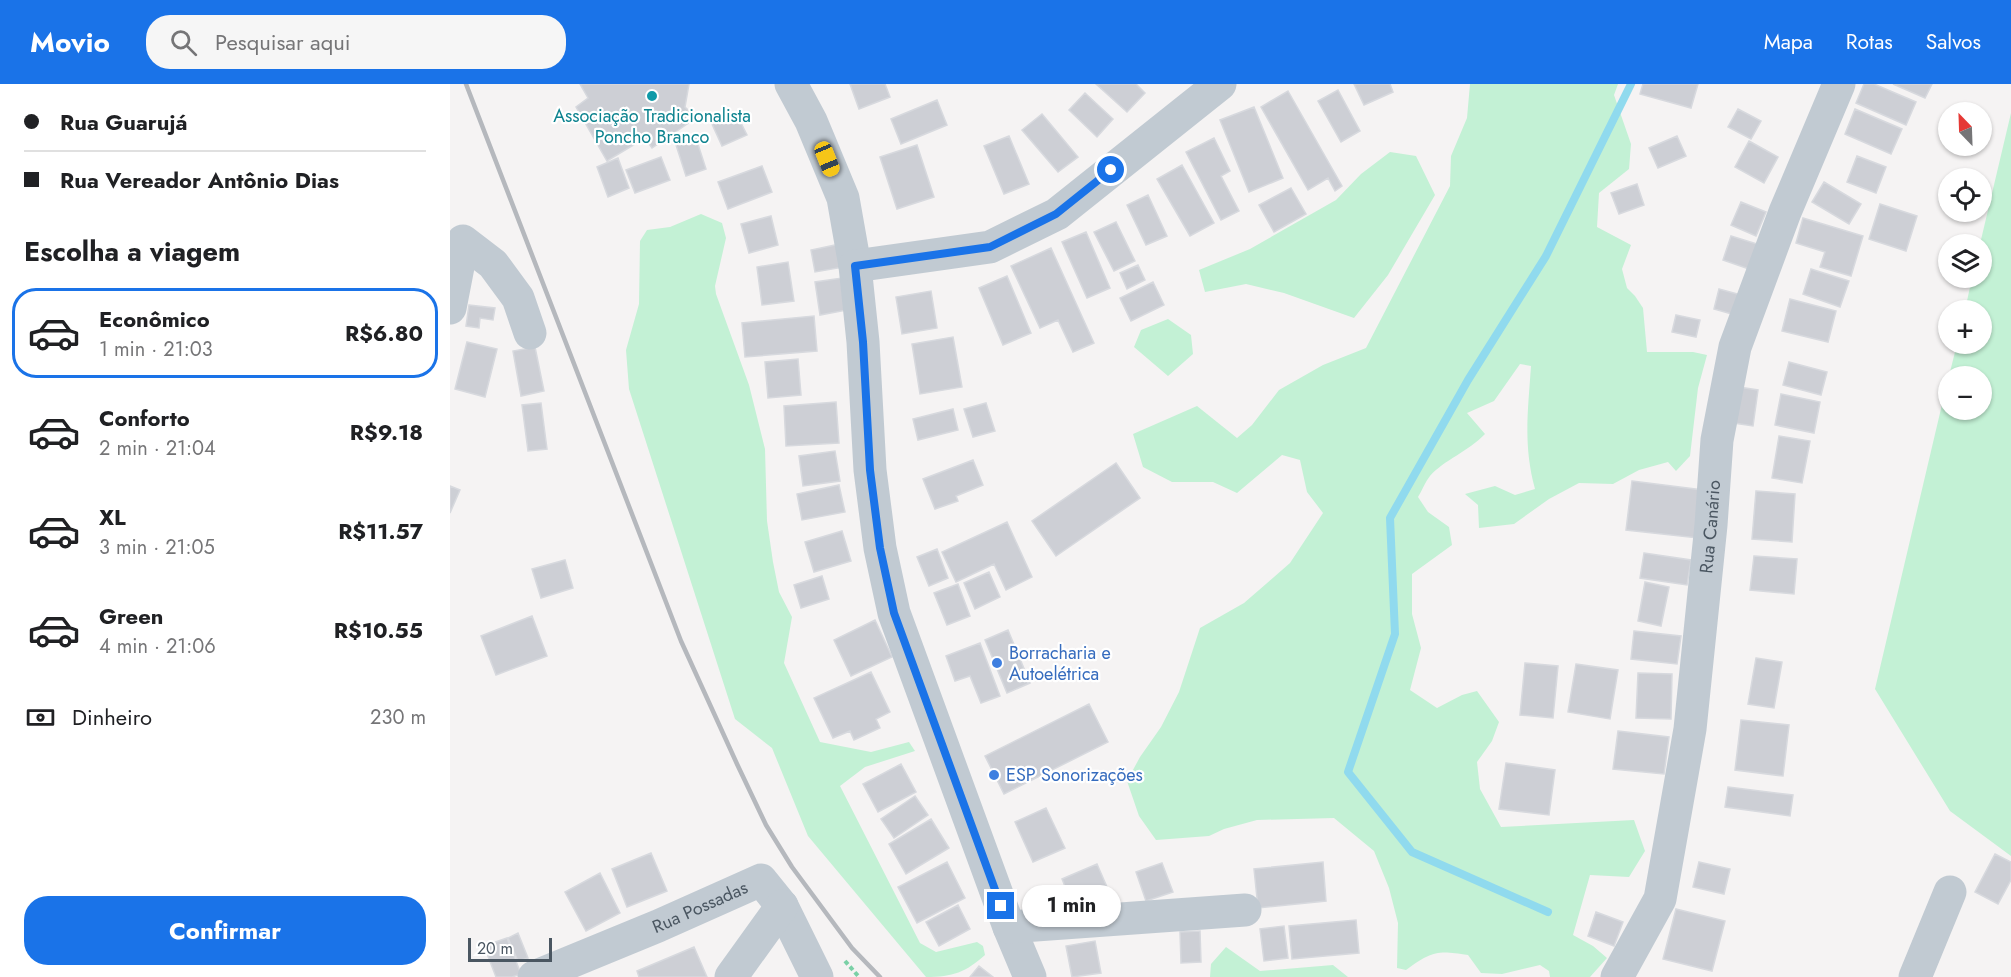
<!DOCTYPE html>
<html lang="pt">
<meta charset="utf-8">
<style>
:root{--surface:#fff;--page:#f6f6f6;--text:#202124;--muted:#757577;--line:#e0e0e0;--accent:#1a73e8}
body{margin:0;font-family:Jost,sans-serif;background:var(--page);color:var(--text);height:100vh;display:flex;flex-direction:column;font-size:22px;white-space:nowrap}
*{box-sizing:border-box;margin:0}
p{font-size:20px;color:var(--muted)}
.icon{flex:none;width:33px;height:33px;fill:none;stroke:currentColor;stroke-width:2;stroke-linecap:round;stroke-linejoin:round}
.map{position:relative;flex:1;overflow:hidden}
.side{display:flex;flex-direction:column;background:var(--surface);width:450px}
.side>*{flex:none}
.top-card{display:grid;align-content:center;height:132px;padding:0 24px;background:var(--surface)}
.needle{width:39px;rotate:337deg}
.tools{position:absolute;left:1488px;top:18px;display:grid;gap:12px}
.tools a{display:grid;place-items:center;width:54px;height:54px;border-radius:50%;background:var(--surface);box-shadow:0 2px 4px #0004;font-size:30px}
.scale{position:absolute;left:18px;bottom:15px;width:84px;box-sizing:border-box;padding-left:6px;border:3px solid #4a5661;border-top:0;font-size:16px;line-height:21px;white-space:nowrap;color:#4a5661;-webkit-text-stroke:4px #fff;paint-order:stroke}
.end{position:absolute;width:27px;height:27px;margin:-14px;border:8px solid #1a73e8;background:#fff;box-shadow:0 0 0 3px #fff}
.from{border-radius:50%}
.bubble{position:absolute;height:42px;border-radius:21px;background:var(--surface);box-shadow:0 2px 4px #0004;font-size:20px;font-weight:700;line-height:42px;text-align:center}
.car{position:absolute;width:18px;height:36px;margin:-18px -9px;border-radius:8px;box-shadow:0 0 4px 2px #0007;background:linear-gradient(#f5c518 24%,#345 0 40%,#f5c518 0 76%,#345 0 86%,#f5c518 0)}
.top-card b{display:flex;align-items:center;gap:21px;height:57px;font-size:22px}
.top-card b+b{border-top:2px solid var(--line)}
.top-card i{width:15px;height:15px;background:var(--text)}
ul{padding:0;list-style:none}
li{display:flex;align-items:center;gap:18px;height:90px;margin:0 12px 9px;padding:0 12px;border:3px solid transparent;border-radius:24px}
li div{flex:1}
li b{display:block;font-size:22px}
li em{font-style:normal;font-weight:700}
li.active{border-color:var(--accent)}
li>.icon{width:54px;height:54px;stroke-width:1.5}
h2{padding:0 24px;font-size:27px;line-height:72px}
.pay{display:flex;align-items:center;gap:15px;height:66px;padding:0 24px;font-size:22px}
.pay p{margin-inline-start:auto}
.cta{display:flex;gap:12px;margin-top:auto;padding:12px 24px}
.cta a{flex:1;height:69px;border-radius:24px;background:var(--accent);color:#fff;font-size:24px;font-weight:700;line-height:69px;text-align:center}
header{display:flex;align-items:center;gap:36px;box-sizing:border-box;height:84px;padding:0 30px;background:var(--accent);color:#fff}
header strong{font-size:28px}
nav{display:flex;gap:33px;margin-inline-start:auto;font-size:21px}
.search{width:420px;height:54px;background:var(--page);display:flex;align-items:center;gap:15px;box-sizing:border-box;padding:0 21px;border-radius:24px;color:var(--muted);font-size:22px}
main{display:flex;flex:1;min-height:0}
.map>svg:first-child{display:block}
</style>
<header>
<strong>Movio</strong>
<div class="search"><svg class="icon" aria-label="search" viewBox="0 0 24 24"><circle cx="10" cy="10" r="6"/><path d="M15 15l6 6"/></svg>Pesquisar aqui</div>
<nav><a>Mapa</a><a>Rotas</a><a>Salvos</a></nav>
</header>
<main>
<section class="side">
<div class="top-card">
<b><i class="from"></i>Rua Guarujá</b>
<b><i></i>Rua Vereador Antônio Dias</b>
</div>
<h2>Escolha a viagem</h2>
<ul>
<li class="active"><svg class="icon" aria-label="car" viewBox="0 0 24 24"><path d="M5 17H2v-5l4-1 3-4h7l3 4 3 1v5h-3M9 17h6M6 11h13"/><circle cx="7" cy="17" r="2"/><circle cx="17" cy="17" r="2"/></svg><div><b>Econômico</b><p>1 min · 21:03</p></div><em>R$6.80</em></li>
<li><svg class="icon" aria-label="car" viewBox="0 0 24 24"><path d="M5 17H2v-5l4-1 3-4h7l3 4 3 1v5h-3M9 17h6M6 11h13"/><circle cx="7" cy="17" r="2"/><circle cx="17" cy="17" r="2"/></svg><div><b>Conforto</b><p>2 min · 21:04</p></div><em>R$9.18</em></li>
<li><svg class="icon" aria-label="car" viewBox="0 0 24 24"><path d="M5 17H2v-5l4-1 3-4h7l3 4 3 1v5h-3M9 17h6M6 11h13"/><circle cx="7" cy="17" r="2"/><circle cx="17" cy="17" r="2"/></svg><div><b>XL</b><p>3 min · 21:05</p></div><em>R$11.57</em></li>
<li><svg class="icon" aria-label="car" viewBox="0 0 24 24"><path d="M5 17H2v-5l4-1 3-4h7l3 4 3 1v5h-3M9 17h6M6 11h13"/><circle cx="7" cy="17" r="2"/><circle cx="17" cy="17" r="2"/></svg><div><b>Green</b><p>4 min · 21:06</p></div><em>R$10.55</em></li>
</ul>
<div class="pay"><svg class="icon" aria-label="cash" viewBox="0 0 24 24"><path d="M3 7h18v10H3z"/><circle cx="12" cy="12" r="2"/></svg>Dinheiro<p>230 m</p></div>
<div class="cta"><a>Confirmar</a></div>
</section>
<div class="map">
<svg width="1561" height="893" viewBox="0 0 1561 893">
<rect width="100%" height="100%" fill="#f5f3f3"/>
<!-- green -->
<path fill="#c3f1d5" d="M1020 0H1168L1164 11 1181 60 1179 85 1149 109 1147 143 1181 161 1172 185 1177 204 1185 212 1193 224 1197 268H1243L1257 271 1248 304 1240 372 1226 387 1218 378 1189 386 1163 400 1129 399 1099 415 1064 440 1029 444 1028 421 1015 410 1045 402 1065 411 1085 405C1073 361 1078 327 1081 282L1070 280 1044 317 1017 329 1035 350C1019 367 994 376 980 392 975 398 972 407 968 413L978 428 999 443 1002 461 962 490V530L971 564 960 606 987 624 1012 611 1027 607 1049 638 1042 657 1027 678 1030 705 1051 743 1184 736 1195 767 1179 793 1140 791 1123 851 1143 862 1157 874 1140 893H1100L1099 887 1090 881 1052 890 1031 889 1018 871C987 866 982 867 956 886L947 884 948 839 939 804 924 767 884 734 807 736 774 745 759 752 706 756 689 732 677 697 690 673 711 643 729 608 750 544 794 519 840 479 873 429 857 408 850 376 832 371 787 409 763 398H722L693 383 683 350 747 322 787 354 802 341 829 306 873 281 916 264 1000 102 1001 72 1017 34Z
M1561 29V772L1500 727 1425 605 1498 295V326H1532V292H1499L1507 260H1532V226H1515L1522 194H1532L1530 160Z
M940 68 966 72 985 111 938 191 904 234 834 209 796 200 755 208 749 186 800 165 886 116 911 90Z
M251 130 272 139 276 154 265 202 266 210 299 301 315 365 317 437 323 478 329 508 342 533 334 579 370 658 421 668 459 658 465 667 415 683 390 702 470 859 486 868 527 858 533 862 535 871C516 888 503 893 476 893L358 752 322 664 285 635 179 305 176 266 189 220 190 157 197 146 220 143Z
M718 235 741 251 743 270 718 292 684 263 691 246Z
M776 863 810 887 883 881 898 893H760L761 880Z"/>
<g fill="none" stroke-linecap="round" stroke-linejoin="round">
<!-- stream -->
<path stroke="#90daee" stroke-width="8" d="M1098 828 962 768 898 688 945 550 940 434 1018 296 1096 172 1181 0"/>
</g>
<!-- building -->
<path fill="#cdcfd5" stroke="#d7d9de" stroke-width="1.5" d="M130 0H239L235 23 246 34 202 64 195 54 157 77 126 23 138 14Z
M400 0H435L440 13 409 25Z
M646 0H686L695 9 677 28Z
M904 0H940L943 8 914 21Z
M1193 0H1248L1241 24 1190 10Z
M1414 0H1424L1466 18 1456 41 1406 19Z
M1443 0H1482L1475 14Z
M888 6 910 47 891 58 868 17Z
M838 7 892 102 885 107 878 94 858 106 811 23Z
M635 9 663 35 647 53 619 26Z
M487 16 497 41 451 60 441 35Z
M804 23 833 94 799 108 770 36Z
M1288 25 1311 37 1301 55 1278 43Z
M1405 25 1452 45 1441 70 1395 50Z
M286 29 297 51 272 62 262 40Z
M592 30 628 73 608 88 572 46Z
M559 52 579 100 554 110 534 62Z
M1227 52 1236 72 1208 84 1199 64Z
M246 54 256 85 236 92 226 61Z
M764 54 780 87 771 92 789 127 771 136 736 68Z
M1299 57 1328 73 1314 99 1285 83Z
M467 61 484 113 447 125 430 73Z
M1407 72 1436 83 1426 109 1397 98Z
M211 73 220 96 185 109 176 86Z
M168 74 179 104 158 113 147 83Z
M732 81 764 139 740 152 707 95Z
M312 82 322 108 278 125 268 98Z
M1374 98 1411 120 1399 140 1362 118Z
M1187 100 1194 121 1169 130 1161 109Z
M841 104 856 130 824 148 809 121Z
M698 111 717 152 696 161 677 121Z
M1291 118 1316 128 1306 152 1281 141Z
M1430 120 1467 132 1456 167 1419 155Z
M321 132 328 161 299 169 291 140Z
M1353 134 1413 152 1401 192 1370 183 1375 168 1346 159Z
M666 138 685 177 664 187 644 148Z
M636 148 660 204 637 214 612 158Z
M1281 152 1307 160 1299 185 1273 176Z
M390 160 394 183 365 188 361 166Z
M601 164 644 259 623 268 608 236 590 244 561 182Z
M338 178 344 217 312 221 307 183Z
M688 181 695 196 677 205 670 189Z
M1361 185 1399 197 1390 223 1353 210Z
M557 192 581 249 553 261 529 204Z
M392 194 397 226 370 231 365 198Z
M703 198 714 221 681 237 670 214Z
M1269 205 1295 212 1289 232 1264 225Z
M481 207 487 244 452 250 446 213Z
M1340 215 1386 227 1378 258 1332 247Z
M19 221 45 224 43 236 30 234 29 244 16 242Z
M1226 231 1250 236 1246 253 1222 248Z
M364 232 367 267 295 273 292 239Z
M503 253 512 303 470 310 462 260Z
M17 258 47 265 35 313 5 305Z
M85 263 94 307 71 312 63 267Z
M348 275 351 311 318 314 315 278Z
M1339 278 1377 288 1371 311 1333 301Z
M1289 303 1308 306 1303 342 1284 339Z
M1331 310 1370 318 1364 349 1325 341Z
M386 318 389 359 336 362 334 322Z
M91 319 97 365 78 367 72 321Z
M536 319 545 347 523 353 514 325Z
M503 325 508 346 468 356 463 335Z
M1329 352 1360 357 1352 399 1322 394Z
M385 367 390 397 353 402 349 372Z
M523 376 533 401 506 412 508 417 485 425 473 395Z
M666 379 690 414 606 472 582 437Z
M1182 397 1253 406 1248 454 1176 446Z
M389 401 395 428 352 436 347 410Z
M0 402 10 406 0 429Z
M1306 407 1345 410 1342 458 1302 455Z
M557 438 582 493 556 506 544 480 506 498 492 468Z
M392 447 401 477 364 488 355 458Z
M487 465 498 494 479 502 467 473Z
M1194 469 1241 476 1237 501 1190 494Z
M1304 472 1347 475 1344 510 1300 506Z
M115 476 123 504 91 514 82 485Z
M539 488 550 513 525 525 514 499Z
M372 492 379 515 351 524 344 501Z
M1195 498 1219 503 1211 542 1188 537Z
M508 500 520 532 497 541 484 509Z
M82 532 97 572 46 591 31 552Z
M425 536 442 573 401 592 384 556Z
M558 546 580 599 557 609 535 556Z
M1184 547 1231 552 1227 580 1181 575Z
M530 559 550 612 531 619 520 592 505 597 496 572Z
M1306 574 1332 578 1324 624 1298 620Z
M1075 579 1108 582 1103 634 1070 631Z
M1126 580 1168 586 1160 635 1118 628Z
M421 588 440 628 426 635 430 644 404 656 400 647 383 654 364 614Z
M1188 589 1222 590 1221 635 1186 634Z
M639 620 658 658 554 710 535 672Z
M1291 636 1339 641 1333 692 1285 686Z
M1168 647 1219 653 1214 690 1163 685Z
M1056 679 1105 686 1099 731 1049 725Z
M451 680 466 708 428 728 413 700Z
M1278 703 1343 711 1340 732 1275 723Z
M465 712 478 731 444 754 431 735Z
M596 724 615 764 583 778 565 738Z
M481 735 499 764 456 790 439 760Z
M201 769 217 807 177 823 162 785Z
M1545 770 1561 778V796L1548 820 1525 808Z
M497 778 515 814 467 839 448 803Z
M873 778 876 817 808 824 804 785Z
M1249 778 1280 785 1274 810 1243 803Z
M712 779 723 808 696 817 686 788Z
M647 780 661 812 625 827 612 795Z
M150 789 170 829 136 847 115 808Z
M508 821 520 845 489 862 476 838Z
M1226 825 1275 837 1262 887 1213 875Z
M1146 828 1173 838 1164 862 1138 852Z
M906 836 909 869 842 875 839 842Z
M834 842 838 874 814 877 810 845Z
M750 847 751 878 731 879 730 848Z
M68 849 78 874 68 877 58 854Z
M57 854 71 890 62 893H46L34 862Z
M645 857 651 889 622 893 616 862Z
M244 863 257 893H189L187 887Z
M529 882 543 893H520Z"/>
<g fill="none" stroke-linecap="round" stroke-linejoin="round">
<!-- path -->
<path stroke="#7ad0a6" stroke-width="4" stroke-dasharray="4.5 3" stroke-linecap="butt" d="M395 877 409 893"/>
<!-- minor -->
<g stroke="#c1cad2" stroke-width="33">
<path d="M341 0 361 37 393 114 405 182 413 258 420 386 430 464 444 529 559 843 580 893"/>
<path d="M405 182 540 163 607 130 770 0"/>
<path d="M0 224 13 157 43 180 68 214 80 249"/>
<path d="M559 843 795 826"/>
<path id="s1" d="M84 893 208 842 311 796 332 822 367 893"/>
<path d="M281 893 332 822"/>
<path id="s2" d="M1167 893 1210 815 1240 645 1261 441 1267 356 1285 263 1335 128 1389 0"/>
<path d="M1465 893 1500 808"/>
</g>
<!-- rail -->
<path stroke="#b5b8bd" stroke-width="4.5" d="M16 0 231 557 287 680 316 741 342 783 402 864 430 893"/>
</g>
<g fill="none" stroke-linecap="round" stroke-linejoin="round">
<!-- route -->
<path stroke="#1a73e8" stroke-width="8" d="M551 822 444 529 430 464 420 386 413 258 405 182 540 163 606 130 661 86"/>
</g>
<!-- markers -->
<circle fill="#0f9aa8" stroke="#fff" stroke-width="2" cx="202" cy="12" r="6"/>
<g fill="#3f7fe0" stroke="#fff" stroke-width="2">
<circle cx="547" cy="579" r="6"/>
<circle cx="544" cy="691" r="6"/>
</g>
<g text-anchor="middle" stroke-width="4.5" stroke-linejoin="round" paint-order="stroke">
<!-- culture labels -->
<g font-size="18" fill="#0d838f" stroke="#fff">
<text x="202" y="38">Associação Tradicionalista<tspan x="202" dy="21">Poncho Branco</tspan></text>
</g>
<!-- street labels -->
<g font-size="18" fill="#4a5661" stroke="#fff">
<text dy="6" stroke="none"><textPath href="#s2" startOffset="465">Rua Canário</textPath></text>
<text dy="6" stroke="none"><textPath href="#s1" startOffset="180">Rua Possadas</textPath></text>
</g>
<!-- shop labels -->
<g font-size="18" fill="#366cbe" stroke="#fff" text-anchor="start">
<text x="559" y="575">Borracharia e<tspan x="559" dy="21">Autoelétrica</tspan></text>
<text x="556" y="697">ESP Sonorizações</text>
</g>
</g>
</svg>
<div class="tools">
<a><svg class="needle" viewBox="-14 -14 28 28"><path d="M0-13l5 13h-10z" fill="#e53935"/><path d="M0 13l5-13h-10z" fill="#757577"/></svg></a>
<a><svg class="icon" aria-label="locate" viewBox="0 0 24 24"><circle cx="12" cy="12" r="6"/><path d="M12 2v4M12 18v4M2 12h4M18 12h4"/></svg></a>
<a><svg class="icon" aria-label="layers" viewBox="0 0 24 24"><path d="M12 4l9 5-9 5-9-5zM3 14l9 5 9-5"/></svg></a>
<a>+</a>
<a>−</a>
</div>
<div class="scale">20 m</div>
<i class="end from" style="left:661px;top:86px"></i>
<i class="end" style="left:551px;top:822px"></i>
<div class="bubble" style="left:572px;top:801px;width:99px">1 min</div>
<i class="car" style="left:377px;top:75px;rotate:158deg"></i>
</div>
</main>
